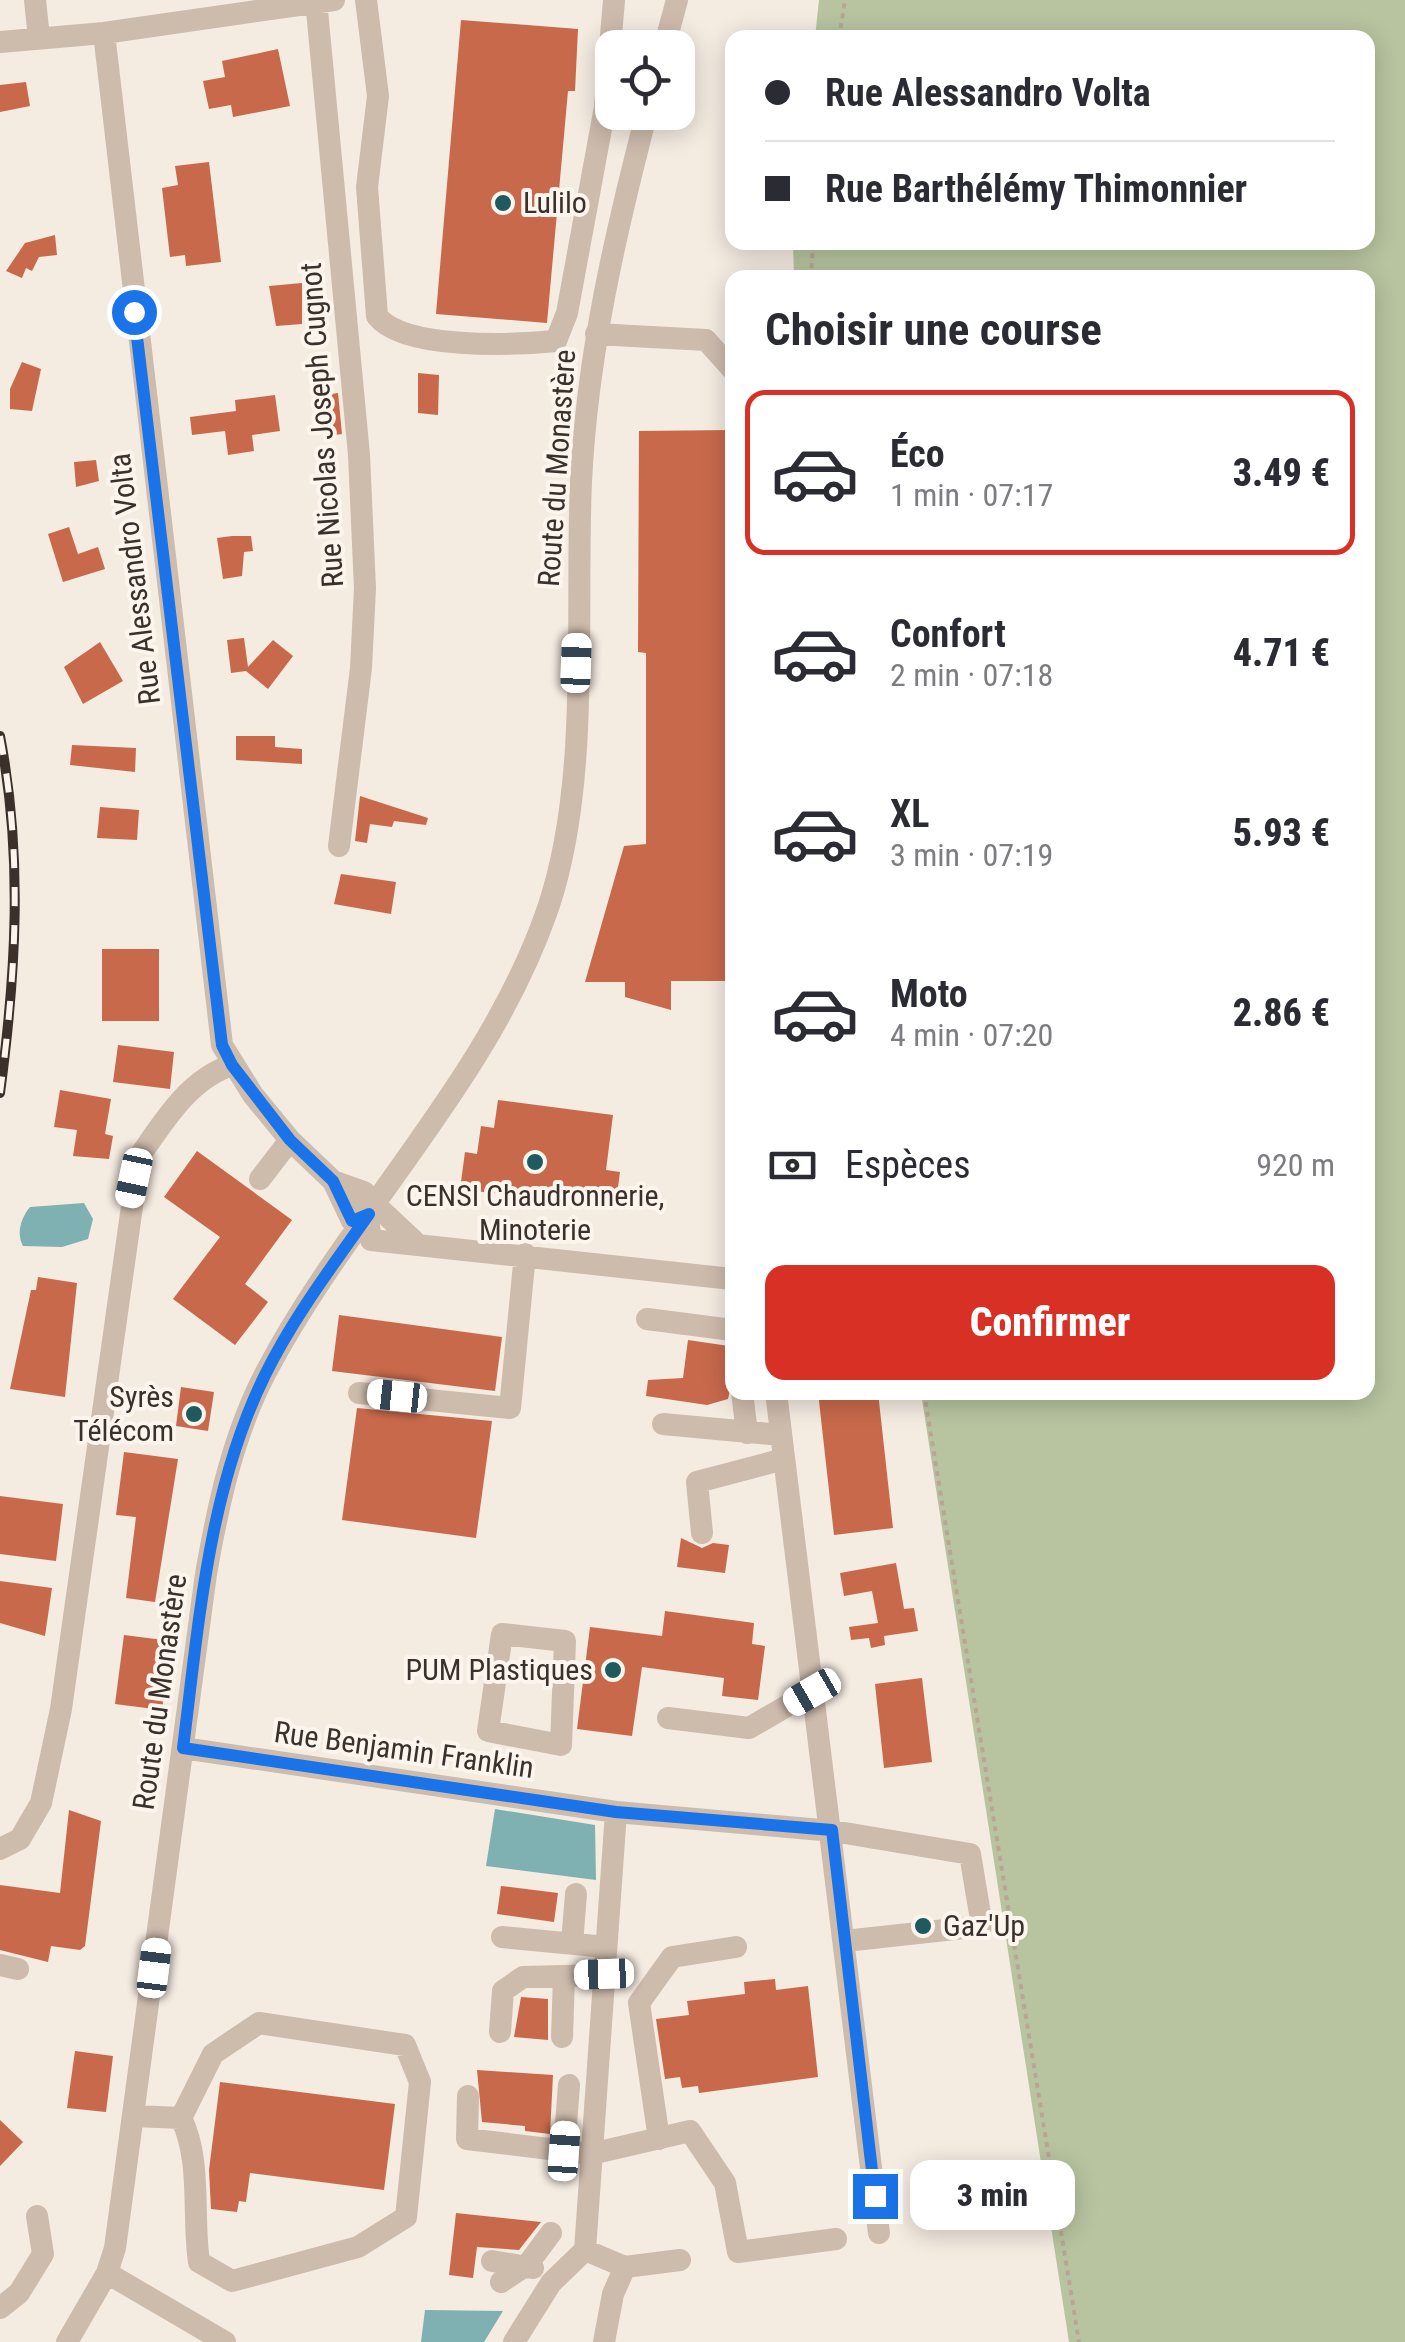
<!DOCTYPE html>
<html lang="fr">
<meta charset="utf-8">
<style>
:root{--surface:#fff;--page:#f7f7f7;--text:#2b2b33;--muted:#7c7c81;--line:#e1e1e2;--accent:#d93025}
body{margin:0;font-family:"Roboto Condensed",sans-serif;background:var(--page);color:var(--text);height:100vh;display:flex;flex-direction:column;font-size:38px;white-space:nowrap}
*{box-sizing:border-box;margin:0}
p{font-size:32px;color:var(--muted)}
.icon{flex:none;width:55px;height:55px;fill:none;stroke:currentColor;stroke-width:2;stroke-linecap:round;stroke-linejoin:round}
.map{position:relative;flex:1;overflow:hidden}
.sheet{position:absolute;left:725px;top:270px;width:650px;height:1130px;display:flex;flex-direction:column;background:var(--surface);border-radius:20px;box-shadow:0 5px 25px #0003}
.sheet>*{flex:none}
.hud{position:absolute;left:725px;top:30px;width:650px;height:220px;border-radius:20px;box-shadow:0 5px 25px #0003;display:grid;align-content:center;height:220px;padding:0 40px;background:var(--surface)}
.fabs{position:absolute;left:595px;top:30px;display:grid;gap:20px}
.fabs a{display:grid;place-items:center;width:100px;height:100px;border-radius:20px;background:var(--surface);box-shadow:0 5px 25px #0003;font-size:50px}
.end{position:absolute;width:45px;height:45px;margin:-22px;border:12px solid #1a73e8;background:#fff;box-shadow:0 0 0 5px #fff}
.from{border-radius:50%}
.bubble{position:absolute;height:70px;border-radius:20px;background:var(--surface);box-shadow:0 5px 25px #0003;font-size:32px;font-weight:800;line-height:70px;text-align:center}
.car{position:absolute;width:30px;height:60px;margin:-30px -15px;border-radius:12px;box-shadow:0 0 8px 2px #0007;background:linear-gradient(#fff 24%,#345 0 40%,#fff 0 76%,#345 0 86%,#fff 0)}
.hud b{display:flex;align-items:center;gap:35px;height:95px;font-size:38px}
.hud b+b{border-top:2px solid var(--line)}
.hud i{width:25px;height:25px;background:var(--text)}
ul{padding:0;list-style:none}
li{display:flex;align-items:center;gap:30px;height:165px;margin:0 20px 15px;padding:0 20px;border:5px solid transparent;border-radius:20px}
li div{flex:1}
li b{display:block;font-size:38px}
li em{font-style:normal;font-weight:800}
li.active{border-color:var(--accent)}
li>.icon{width:90px;height:90px;stroke-width:1.5}
h2{padding:0 40px;font-size:45px;line-height:120px}
.pay{display:flex;align-items:center;gap:25px;height:110px;padding:0 40px;font-size:38px}
.pay p{margin-inline-start:auto}
.cta{display:flex;gap:20px;margin-top:auto;padding:20px 40px}
.cta a{flex:1;height:115px;border-radius:20px;background:var(--accent);color:#fff;font-size:40px;font-weight:800;line-height:115px;text-align:center}
.map>svg:first-child{display:block}
</style>
<div class="map">
<svg width="1405" height="2342" viewBox="0 0 1405 2342">
<rect width="100%" height="100%" fill="#f4ebe1"/>
<!-- green -->
<path fill="#b8c4a0" d="M819 0H1405V2342H1069L921 1393 1368 1392V278L794 277 793 243 1368 242V38L815 37Z"/>
<!-- water -->
<path fill="#7fb0b2" d="M84 1203 93 1219 88 1239 62 1247 23 1246C16 1233 21 1218 30 1207Z
M495 1809 595 1825 596 1880 486 1866Z
M425 2310 503 2311 484 2342H421Z"/>
<!-- building -->
<path fill="#c8694b" d="M461 20 578 29 575 91H568L547 323 436 314Z
M278 49 290 106 233 117 231 105 209 109 203 81 225 77 222 61Z
M26 82 30 106 0 112V85Z
M209 162 221 262 186 266 185 255 170 257 162 188 178 185 175 166Z
M55 235 57 255 39 257 32 271 26 268 22 278 6 271 25 243Z
M302 283V324L276 326 269 286Z
M22 362 41 369 32 411 10 409V389Z
M418 373 439 375 438 415 418 413Z
M338 393 342 434 328 436 325 395Z
M275 395 280 431 252 435 254 451 228 455 225 431 192 435 190 417 236 411 235 400Z
M732 430V981H671V1010L625 997V982H585L624 846 646 844V653L638 652 639 431Z
M96 460 99 481 76 487 74 462Z
M69 527 78 554 98 547 105 569 63 582 48 534Z
M232 536H251L253 551 244 552 242 576 223 579 217 538Z
M244 638 248 667 273 640 293 656 268 689 246 671 231 673 227 640Z
M100 642 123 681 83 704 64 667Z
M236 736H275V747L302 749V764L236 760Z
M72 745 136 748 135 772 70 765Z
M360 796 428 818 426 825 394 821 392 827 370 824 367 843 355 841Z
M100 807 139 810 137 840 97 838Z
M341 874 396 882 391 914 334 904Z
M102 949H159V1021H102Z
M118 1045 174 1052 170 1089 113 1082Z
M60 1090 111 1099 105 1134 113 1136 109 1159 73 1156 77 1130 54 1127Z
M498 1100 613 1115 606 1170 620 1172 615 1209 460 1189 465 1152 477 1154 481 1126 494 1128Z
M197 1151 292 1220 245 1284 268 1302 235 1345 173 1299 220 1237 164 1197Z
M38 1277 77 1283 65 1397 10 1389 31 1290H36Z
M339 1315 502 1337 495 1391 332 1371Z
M688 1340 729 1346 732 1381 728 1399 707 1405 646 1396 648 1380 683 1378Z
M181 1387 214 1392 208 1431 176 1426Z
M818 1392H878L893 1528 834 1535Z
M357 1408 492 1421 476 1538 342 1520Z
M124 1452 178 1459 155 1602 126 1598 136 1517 116 1515Z
M0 1496 63 1504 56 1561 0 1554Z
M681 1538 702 1548 713 1543 729 1545 725 1573 677 1567Z
M896 1563 904 1609 914 1608 918 1631 884 1636 885 1645 871 1648 869 1638 851 1640 849 1627 878 1623 872 1591 844 1596 840 1573Z
M0 1581 52 1588 45 1636 0 1623Z
M665 1611 754 1623 752 1644 765 1646 758 1700 722 1696 724 1678 642 1667 632 1736 577 1729 590 1627 662 1636Z
M124 1635 171 1641 162 1710 115 1704Z
M922 1678 932 1762 884 1768 875 1684Z
M69 1810 101 1821 85 1946 80 1950 51 1946 48 1962 0 1950V1885L60 1893Z
M501 1886 558 1893 554 1922 497 1914Z
M775 1979 776 1990 808 1986 818 2077 699 2093 698 2086 682 2088 680 2077 665 2079 656 2019 689 2015 687 2001 745 1994 744 1982Z
M521 1997 548 1999V2040L514 2037Z
M75 2051 113 2056 106 2112 67 2108Z
M477 2070 553 2075 550 2134 525 2131V2126L482 2122Z
M220 2082 395 2104 384 2190 250 2173 246 2202 239 2201 237 2212 211 2209 209 2170Z
M0 2120 23 2142 0 2166Z
M456 2213 541 2222 519 2250 477 2247 473 2278 449 2275Z"/>
<g fill="none" stroke-linecap="round" stroke-linejoin="round">
<!-- path -->
<path stroke="#b9a596" stroke-width="4" stroke-dasharray="5 5" stroke-linecap="butt" d="M839 38 845 0
M811 278 813 242
M924 1392 1079 2342"/>
<!-- minor -->
<path stroke="#cdbbac" stroke-width="22" d="M35 0 39 38
M316 0 359 455 365 588 361 668 339 846
M366 0 378 96 367 187 377 316C403 350 514 345 556 341L567 313 605 107 614 0
M104 33 222 1045 253 1095 290 1140 333 1181 352 1221 382 1211 414 1241
M0 42 104 33 334 0
M664 48 677 0
M596 334 706 340 732 369
M260 1179 290 1140
M333 1181 364 1192 371 1240 732 1279
M647 1319 732 1330
M742 1392 747 1433
M776 1392 879 2233
M359 1393 510 1408 525 1254
M663 1424 781 1435
M702 1533 697 1482 784 1459
M502 1634 565 1641 561 1745 488 1731Z
M668 1718 749 1728 811 1692
M183 1748 616 1812 833 1831 970 1854 982 1926 845 1941
M0 1849 20 1839 41 1803 61 1709 139 1157C164 1121 189 1079 232 1065
M502 1937 606 1947
M572 1943 576 1894
M0 1965 18 1969
M259 2023 405 2045 420 2082 406 2217 358 2247 232 2281 199 2262C192 2216 202 2160 181 2118L213 2054Z
M500 2032 503 1991 523 1977 604 1975
M562 2037 564 1976
M468 2096 467 2139 591 2154 690 2131 725 2183 738 2252 836 2239
M135 2116 181 2118
M659 2139 639 2003 672 1957 736 1947
M564 2151 569 2085
M585 2250 625 2267 680 2260
M492 2261 533 2268
M107 2273 225 2342
M501 2282 528 2264 551 2233
M0 2308 19 2293 43 2254 37 2216
M67 2342 107 2273 115 2248 206 1574C218 1505 233 1435 266 1372 350 1213 487 1083 547 911 591 785 575 616 581 482 587 356 615 235 647 112
M514 2342 551 2283 585 2250 616 1812
M604 2342 613 2294 625 2267"/>
<defs>
<path id="rail" d="M0 736C23 856 16 973 0 1093"/>
</defs>
<!-- rail casing -->
<use href="#rail" stroke="#3b302b" stroke-width="10"/>
<!-- rail -->
<use href="#rail" stroke="#fbf5ee" stroke-width="6" stroke-dasharray="19" stroke-linecap="butt"/>
</g>
<g fill="none" stroke-linecap="round" stroke-linejoin="round">
<!-- route -->
<path stroke="#1a73e8" stroke-width="12" d="M134 312 222 1045 232 1065 290 1140 333 1181 352 1221 369 1214C333 1265 293 1318 265 1375 208 1491 199 1622 183 1748L616 1812 832 1830 875 2196"/>
</g>
<!-- markers -->
<g fill="#1f5a5e" stroke="#fbf5ee" stroke-width="4">
<circle cx="503" cy="203" r="10"/>
<circle cx="535" cy="1162" r="10"/>
<circle cx="194" cy="1414" r="10"/>
<circle cx="613" cy="1670" r="10"/>
<circle cx="923" cy="1926" r="10"/>
</g>
<g text-anchor="middle" stroke-width="8" stroke-linejoin="round" paint-order="stroke">
<!-- poi labels -->
<g font-size="30" fill="#3b302b" stroke="#fbf5ee" text-anchor="start">
<text x="523" y="213">Lulilo</text>
<text x="535" y="1206" text-anchor="middle">CENSI Chaudronnerie,<tspan x="535" dy="34">Minoterie</tspan></text>
<text x="174" y="1407" text-anchor="end">Syrès<tspan x="174" dy="34">Télécom</tspan></text>
<text x="593" y="1680" text-anchor="end">PUM Plastiques</text>
<text x="943" y="1936">Gaz'Up</text>
</g>
<!-- street labels -->
<g font-size="30" fill="#3b302b" stroke="#fbf5ee">
<text transform="translate(322 425) rotate(-94)" y="10">Rue Nicolas Joseph Cugnot</text>
<text transform="translate(557 468) rotate(-86)" y="10">Route du Monastère</text>
<text transform="translate(135 579) rotate(-97)" y="10">Rue Alessandro Volta</text>
<text transform="translate(160 1692) rotate(-82)" y="10">Route du Monastère</text>
<text transform="translate(404 1750) rotate(8)" y="10">Rue Benjamin Franklin</text>
</g>
</g>
</svg>
<div class="fabs">
<a><svg class="icon" aria-label="locate" viewBox="0 0 24 24"><circle cx="12" cy="12" r="6"/><path d="M12 2v4M12 18v4M2 12h4M18 12h4"/></svg></a>
</div>
<i class="end from" style="left:134px;top:312px"></i>
<i class="end" style="left:875px;top:2196px"></i>
<div class="bubble" style="left:910px;top:2160px;width:165px">3 min</div>
<i class="car" style="left:576px;top:663px;rotate:2deg"></i>
<i class="car" style="left:134px;top:1178px;rotate:192deg"></i>
<i class="car" style="left:397px;top:1396px;rotate:276deg"></i>
<i class="car" style="left:812px;top:1692px;rotate:240deg"></i>
<i class="car" style="left:154px;top:1968px;rotate:7deg"></i>
<i class="car" style="left:604px;top:1974px;rotate:268deg"></i>
<i class="car" style="left:564px;top:2151px;rotate:4deg"></i>
<div class="hud">
<b><i class="from"></i>Rue Alessandro Volta</b>
<b><i></i>Rue Barthélémy Thimonnier</b>
</div>
<section class="sheet">
<h2>Choisir une course</h2>
<ul>
<li class="active"><svg class="icon" aria-label="car" viewBox="0 0 24 24"><path d="M5 17H2v-5l4-1 3-4h7l3 4 3 1v5h-3M9 17h6M6 11h13"/><circle cx="7" cy="17" r="2"/><circle cx="17" cy="17" r="2"/></svg><div><b>Éco</b><p>1 min · 07:17</p></div><em>3.49 €</em></li>
<li><svg class="icon" aria-label="car" viewBox="0 0 24 24"><path d="M5 17H2v-5l4-1 3-4h7l3 4 3 1v5h-3M9 17h6M6 11h13"/><circle cx="7" cy="17" r="2"/><circle cx="17" cy="17" r="2"/></svg><div><b>Confort</b><p>2 min · 07:18</p></div><em>4.71 €</em></li>
<li><svg class="icon" aria-label="car" viewBox="0 0 24 24"><path d="M5 17H2v-5l4-1 3-4h7l3 4 3 1v5h-3M9 17h6M6 11h13"/><circle cx="7" cy="17" r="2"/><circle cx="17" cy="17" r="2"/></svg><div><b>XL</b><p>3 min · 07:19</p></div><em>5.93 €</em></li>
<li><svg class="icon" aria-label="car" viewBox="0 0 24 24"><path d="M5 17H2v-5l4-1 3-4h7l3 4 3 1v5h-3M9 17h6M6 11h13"/><circle cx="7" cy="17" r="2"/><circle cx="17" cy="17" r="2"/></svg><div><b>Moto</b><p>4 min · 07:20</p></div><em>2.86 €</em></li>
</ul>
<div class="pay"><svg class="icon" aria-label="cash" viewBox="0 0 24 24"><path d="M3 7h18v10H3z"/><circle cx="12" cy="12" r="2"/></svg>Espèces<p>920 m</p></div>
<div class="cta"><a>Confirmer</a></div>
</section>
</div>
